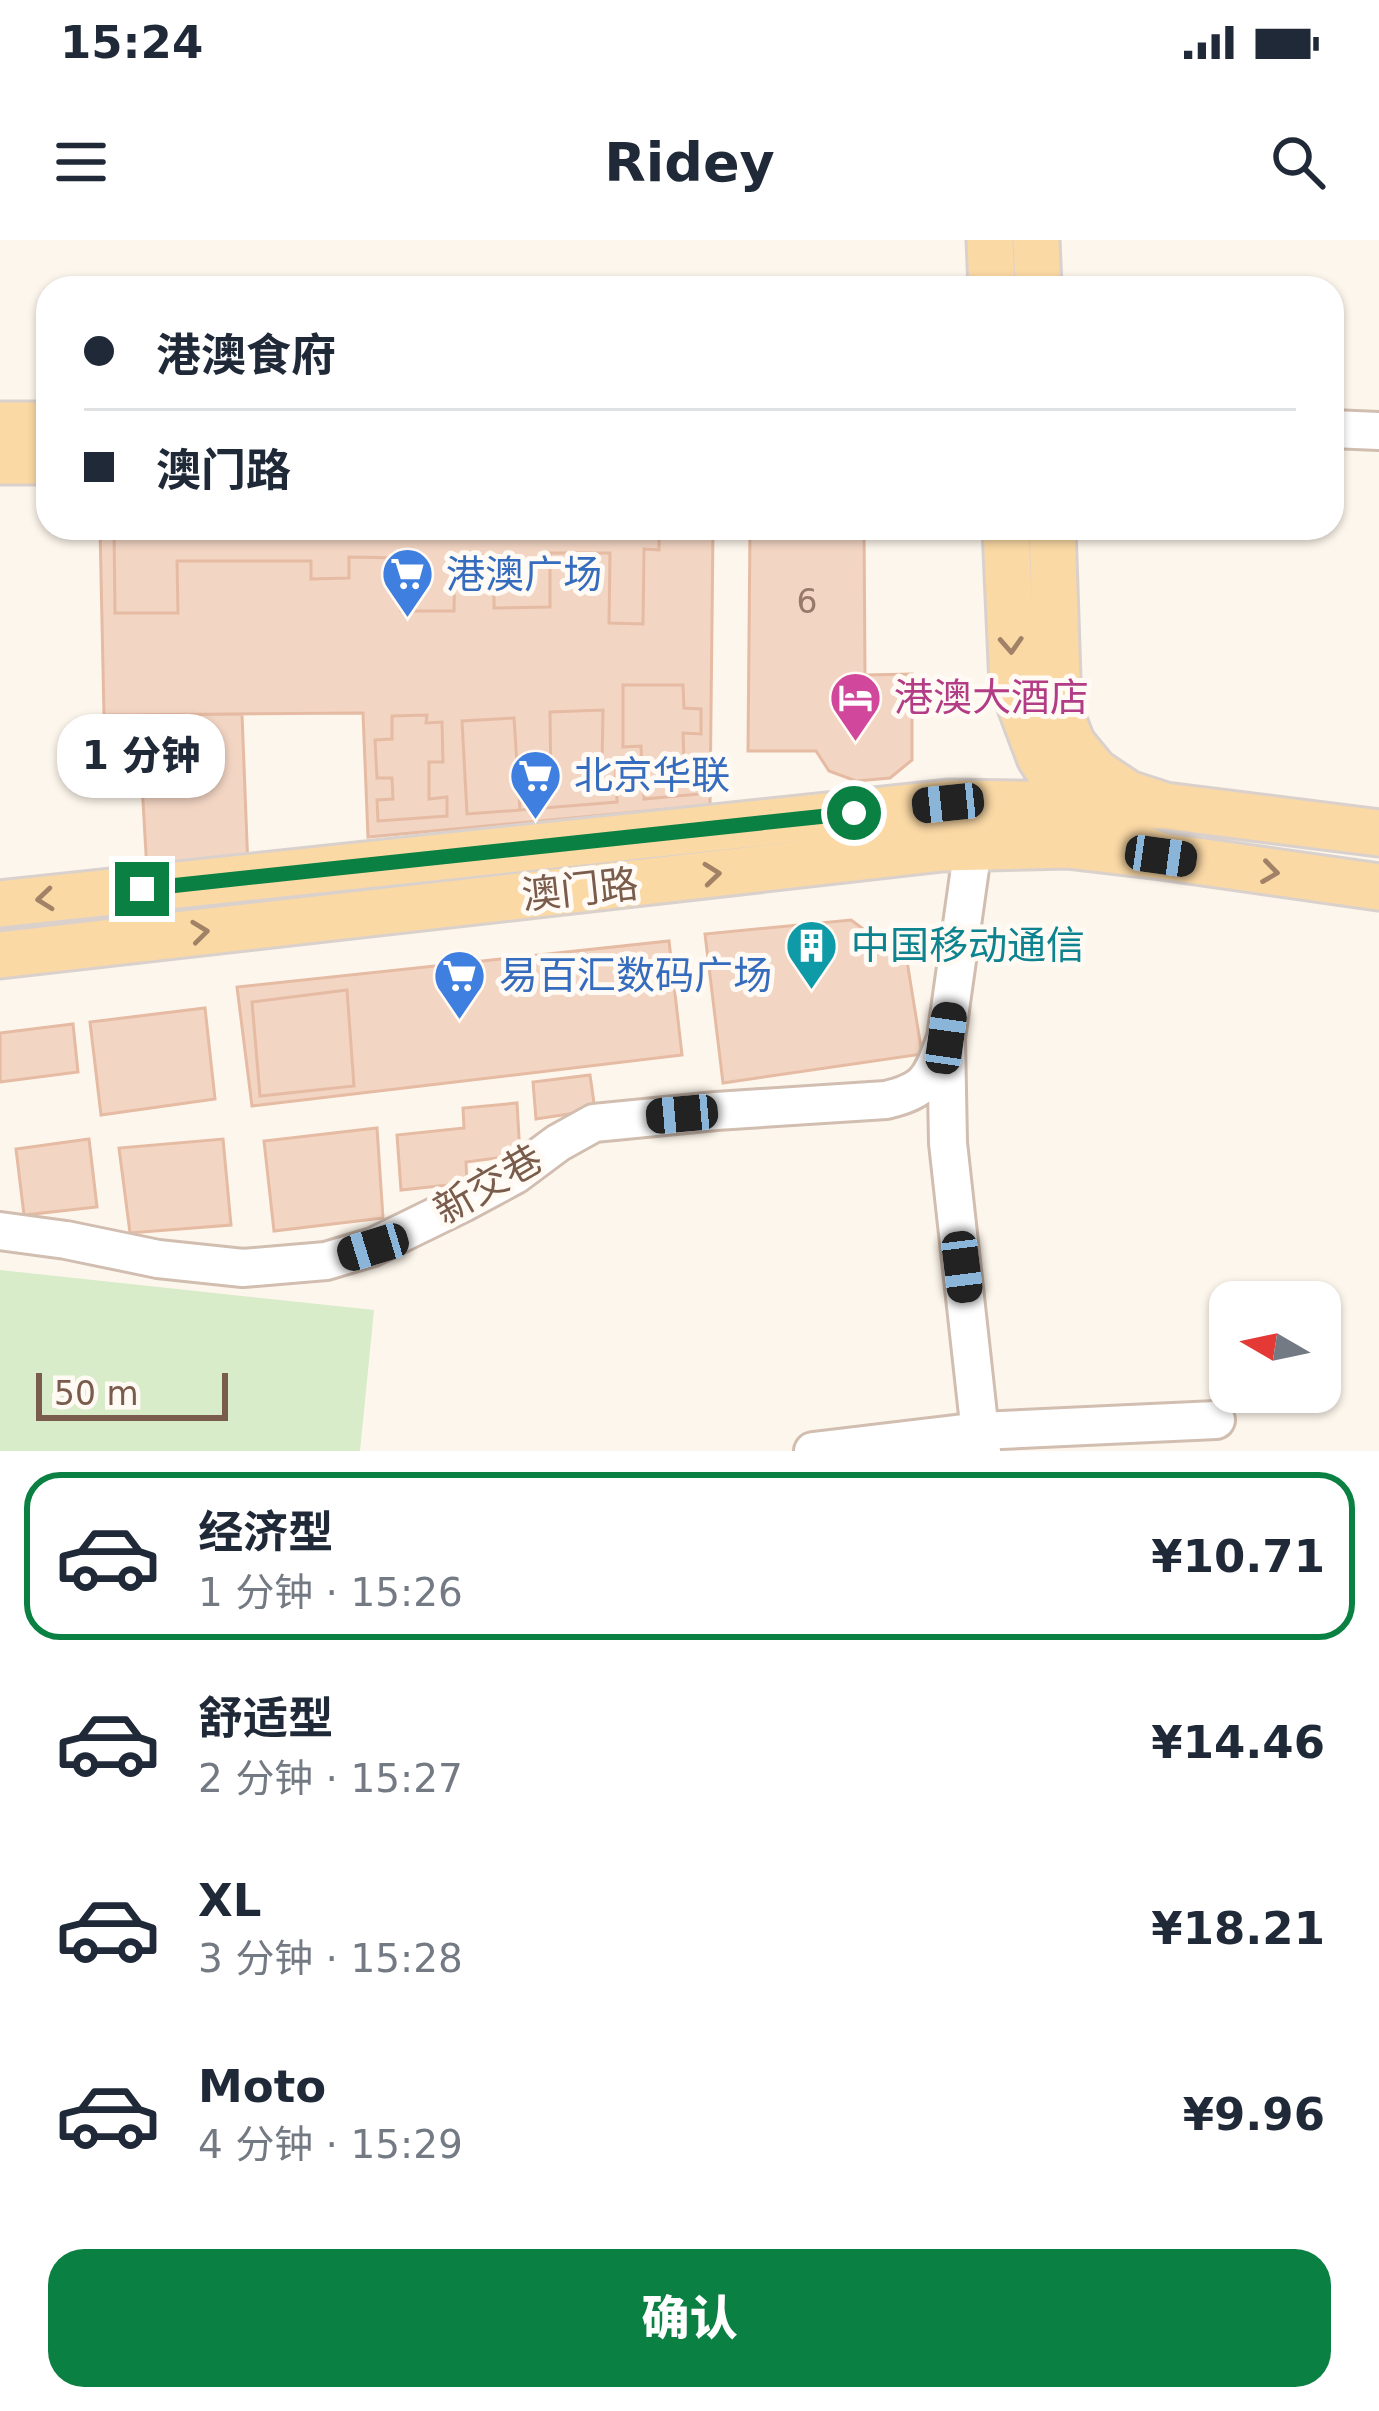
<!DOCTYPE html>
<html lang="zh">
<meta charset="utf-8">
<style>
:root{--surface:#fff;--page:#f6f6f7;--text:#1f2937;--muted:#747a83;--line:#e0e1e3;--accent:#0b8043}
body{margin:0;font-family:"DejaVu Sans","Noto Sans SC",sans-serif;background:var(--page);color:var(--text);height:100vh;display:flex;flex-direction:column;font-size:45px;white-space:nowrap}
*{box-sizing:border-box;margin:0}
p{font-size:39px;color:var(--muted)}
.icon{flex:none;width:66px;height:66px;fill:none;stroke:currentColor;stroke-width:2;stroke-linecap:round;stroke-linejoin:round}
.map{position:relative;height:1211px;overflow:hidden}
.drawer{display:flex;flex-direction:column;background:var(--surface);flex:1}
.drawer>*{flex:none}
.top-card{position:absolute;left:36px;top:36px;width:1308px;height:264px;border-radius:36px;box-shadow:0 3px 9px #0004;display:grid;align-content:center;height:264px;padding:0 48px;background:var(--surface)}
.needle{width:78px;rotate:279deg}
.tools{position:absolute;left:1209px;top:1041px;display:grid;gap:24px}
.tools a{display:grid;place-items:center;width:132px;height:132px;border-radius:24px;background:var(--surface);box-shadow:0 3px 9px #0004;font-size:60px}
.scale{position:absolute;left:36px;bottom:30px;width:192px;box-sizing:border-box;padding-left:12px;border:6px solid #7a5c4d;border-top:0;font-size:33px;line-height:42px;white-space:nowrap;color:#7a5c4d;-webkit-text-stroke:9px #fffaf3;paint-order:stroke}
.end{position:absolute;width:54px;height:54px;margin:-27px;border:15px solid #0b8043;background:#fff;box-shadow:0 0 0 6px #fff}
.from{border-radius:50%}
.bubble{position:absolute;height:84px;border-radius:36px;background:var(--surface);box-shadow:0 3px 9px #0004;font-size:39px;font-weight:800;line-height:84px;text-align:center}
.car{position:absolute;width:36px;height:72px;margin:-36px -18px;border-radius:15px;box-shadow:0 0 9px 3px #0007;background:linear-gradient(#222 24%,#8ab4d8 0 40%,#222 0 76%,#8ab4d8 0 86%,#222 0)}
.top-card b{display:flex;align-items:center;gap:42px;height:114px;font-size:45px}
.top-card b+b{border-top:3px solid var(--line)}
.top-card i{width:30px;height:30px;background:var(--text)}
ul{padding:21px 0 0;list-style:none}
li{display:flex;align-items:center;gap:36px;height:168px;margin:0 24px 18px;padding:0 24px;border:6px solid transparent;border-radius:36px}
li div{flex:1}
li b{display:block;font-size:45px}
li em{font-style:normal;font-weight:800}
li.active{border-color:var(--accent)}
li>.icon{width:108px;height:108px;stroke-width:1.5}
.cta{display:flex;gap:24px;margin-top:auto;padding:24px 48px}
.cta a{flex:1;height:138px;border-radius:36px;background:var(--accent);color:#fff;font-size:48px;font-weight:800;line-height:138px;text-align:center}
.status{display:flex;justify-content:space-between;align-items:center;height:84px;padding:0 60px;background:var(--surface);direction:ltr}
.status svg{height:33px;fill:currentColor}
header{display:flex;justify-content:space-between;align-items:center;height:156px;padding:0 48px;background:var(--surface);font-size:54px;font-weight:800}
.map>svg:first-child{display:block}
</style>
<div class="status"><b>15:24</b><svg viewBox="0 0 49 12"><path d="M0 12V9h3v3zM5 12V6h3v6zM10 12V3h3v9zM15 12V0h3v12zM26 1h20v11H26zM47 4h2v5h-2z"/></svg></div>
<header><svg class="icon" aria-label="menu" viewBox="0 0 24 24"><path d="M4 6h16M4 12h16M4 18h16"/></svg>Ridey<svg class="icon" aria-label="search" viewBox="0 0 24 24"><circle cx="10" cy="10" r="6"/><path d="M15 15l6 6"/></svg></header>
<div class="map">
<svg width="1379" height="1211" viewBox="0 0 1379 1211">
<rect width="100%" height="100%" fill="#fdf6ec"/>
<!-- green -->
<path fill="#d8ecc9" d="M0 1030 374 1070 360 1211H0Z"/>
<!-- building -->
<path fill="#f3d5c3" stroke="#e6bba3" stroke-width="3" d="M100 288H713L710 565 368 597 363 473 104 475Z
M114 288H659V310L644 309 643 384 609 383 610 313H550V367L494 368V316H455L454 371H401L402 318 349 317V338L311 339V321H177L178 373H115Z
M750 288H864L865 435 912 434V520L890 538 856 541 829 531 816 511H748Z
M623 445H683L684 468 701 469V494L683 493 684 520H700V554L644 559 643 546 615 547 616 526H642L641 506 623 507Z
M603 470 602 526H616L617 562 520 570 519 549 551 547 550 472Z
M242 474 248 628 147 631 138 475Z
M427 475 426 483 442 482 443 522H429V559L447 557V576L378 581 377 560 393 559 392 538H377L375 500 392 499V476Z
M514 478 520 570 467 574 462 481Z
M851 680 907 721 922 814 723 843 705 694Z
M669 701 682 815 252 866 237 747Z
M347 750 354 846 260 856 252 762Z
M205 768 215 859 101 875 90 782Z
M73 784 78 832 0 842V793Z
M590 835 595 870 536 879 533 842Z
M517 863 520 915 466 922 467 943 401 950 397 895 464 888 463 868Z
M377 888 383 978 274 991 264 901Z
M89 899 97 967 24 975 16 909Z
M223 899 231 985 130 993 119 908Z"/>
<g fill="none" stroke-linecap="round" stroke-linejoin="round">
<defs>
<path id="minor" d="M1332 189 1379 191
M973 607 946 798 948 903 982 1211
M0 991 66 1000 158 1019 243 1028 326 1021 373 1007 463 963 515 935 558 903 594 883 716 871 886 860C929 850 931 837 946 798
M813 1211 980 1191 1216 1180"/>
<path id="major" d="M990 0 992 48
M1036 0 1038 48
M0 185H48
M0 221H48
M1006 288 1013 445 1040 517 1070 564 1103 595 1161 616 1379 647
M1052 288 1058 468 1072 504 1095 532 1128 554 1165 566 1379 593
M0 664 948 563 1165 566
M0 715 942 608 1067 605 1161 616"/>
</defs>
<!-- minor casing -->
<use href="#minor" stroke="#d1beb0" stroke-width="42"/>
<!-- major casing -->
<use href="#major" stroke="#dad1cd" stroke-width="51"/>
<!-- minor -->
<use href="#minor" stroke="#fff" stroke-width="36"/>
<!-- major -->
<use href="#major" stroke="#fbd9a5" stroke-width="45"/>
</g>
<!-- one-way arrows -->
<defs><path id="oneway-chevron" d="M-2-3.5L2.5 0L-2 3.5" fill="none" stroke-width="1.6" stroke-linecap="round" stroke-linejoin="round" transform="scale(3)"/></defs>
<g stroke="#a18267">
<use href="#oneway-chevron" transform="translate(1011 405) rotate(87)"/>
<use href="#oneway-chevron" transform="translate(1270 632) rotate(8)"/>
<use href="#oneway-chevron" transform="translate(712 634) rotate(-6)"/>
<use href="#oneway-chevron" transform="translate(45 659) rotate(174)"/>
<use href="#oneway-chevron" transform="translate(200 692) rotate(-7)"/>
</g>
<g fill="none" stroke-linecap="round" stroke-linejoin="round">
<!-- route -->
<path stroke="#0b8043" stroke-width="15" d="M142 649 854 573"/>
</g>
<!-- icons -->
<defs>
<symbol id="supermarket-pin" viewBox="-11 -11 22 30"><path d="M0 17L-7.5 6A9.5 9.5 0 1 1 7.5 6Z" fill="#3f7fe0" stroke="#fffaf3"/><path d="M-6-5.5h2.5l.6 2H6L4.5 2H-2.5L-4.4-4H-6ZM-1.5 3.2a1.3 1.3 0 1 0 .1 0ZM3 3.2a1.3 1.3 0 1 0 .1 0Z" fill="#fff"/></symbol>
<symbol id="hotel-pin" viewBox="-11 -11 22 30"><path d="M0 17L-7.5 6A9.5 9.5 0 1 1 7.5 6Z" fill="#d1479c" stroke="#fffaf3"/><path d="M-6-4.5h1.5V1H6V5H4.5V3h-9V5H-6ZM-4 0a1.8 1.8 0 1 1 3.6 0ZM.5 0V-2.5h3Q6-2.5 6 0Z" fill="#fff"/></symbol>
<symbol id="building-pin" viewBox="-11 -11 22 30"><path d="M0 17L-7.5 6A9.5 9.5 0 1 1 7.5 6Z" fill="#0f9aa8" stroke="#fffaf3"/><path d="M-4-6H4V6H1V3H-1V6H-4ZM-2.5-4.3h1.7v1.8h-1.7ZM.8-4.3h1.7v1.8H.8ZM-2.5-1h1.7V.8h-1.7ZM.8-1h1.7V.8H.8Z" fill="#fff"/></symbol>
</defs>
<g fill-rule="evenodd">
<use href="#supermarket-pin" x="378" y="304" width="59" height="81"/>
<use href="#hotel-pin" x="826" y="428" width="59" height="81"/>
<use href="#supermarket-pin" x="506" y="506" width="59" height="81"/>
<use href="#building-pin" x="782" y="676" width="59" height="81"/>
<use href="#supermarket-pin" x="430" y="706" width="59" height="81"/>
</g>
<g text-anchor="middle" stroke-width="10" stroke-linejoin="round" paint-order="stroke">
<!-- number labels -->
<g font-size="33" fill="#987a6a">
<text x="807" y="373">6</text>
</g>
<!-- shop labels -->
<g font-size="39" fill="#366cbe" stroke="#fffaf3" text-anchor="start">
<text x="446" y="348">港澳广场</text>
<text x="574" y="549">北京华联</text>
<text x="499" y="749">易百汇数码广场</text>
</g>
<!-- hotel labels -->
<g font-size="39" fill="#b23c85" stroke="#fffaf3" text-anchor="start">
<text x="894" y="471">港澳大酒店</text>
</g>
<!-- street labels -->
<g font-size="39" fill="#7a5c4d" stroke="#fffaf3">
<text transform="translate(580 649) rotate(-6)" y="14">澳门路</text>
<text transform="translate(488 944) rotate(-30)" y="14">新交巷</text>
</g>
<!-- culture labels -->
<g font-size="39" fill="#0d838f" stroke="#fffaf3" text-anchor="start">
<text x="851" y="719">中国移动通信</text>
</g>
</g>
</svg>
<div class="tools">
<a><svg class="needle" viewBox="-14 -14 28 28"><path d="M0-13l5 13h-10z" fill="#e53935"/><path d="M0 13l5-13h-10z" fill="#747a83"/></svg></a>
</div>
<div class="scale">50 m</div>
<i class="end from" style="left:854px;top:573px"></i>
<i class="end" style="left:142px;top:649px"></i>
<div class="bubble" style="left:57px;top:474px;width:168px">1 分钟</div>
<i class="car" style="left:948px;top:563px;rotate:264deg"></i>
<i class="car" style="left:1161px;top:616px;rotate:98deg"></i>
<i class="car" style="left:946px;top:798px;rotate:8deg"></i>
<i class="car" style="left:682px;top:874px;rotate:265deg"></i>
<i class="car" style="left:373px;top:1007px;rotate:253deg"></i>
<i class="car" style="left:962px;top:1027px;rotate:173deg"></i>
<div class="top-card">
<b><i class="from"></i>港澳食府</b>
<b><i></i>澳门路</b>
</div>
</div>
<section class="drawer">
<ul>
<li class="active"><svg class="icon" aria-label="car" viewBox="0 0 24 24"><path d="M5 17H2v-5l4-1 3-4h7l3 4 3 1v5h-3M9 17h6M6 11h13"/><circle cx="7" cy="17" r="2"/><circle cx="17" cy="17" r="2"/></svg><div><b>经济型</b><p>1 分钟 · 15:26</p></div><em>¥10.71</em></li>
<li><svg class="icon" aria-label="car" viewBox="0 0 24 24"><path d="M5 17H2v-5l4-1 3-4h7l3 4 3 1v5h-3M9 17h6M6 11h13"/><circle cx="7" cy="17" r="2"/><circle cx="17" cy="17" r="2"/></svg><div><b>舒适型</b><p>2 分钟 · 15:27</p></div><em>¥14.46</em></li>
<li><svg class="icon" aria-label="car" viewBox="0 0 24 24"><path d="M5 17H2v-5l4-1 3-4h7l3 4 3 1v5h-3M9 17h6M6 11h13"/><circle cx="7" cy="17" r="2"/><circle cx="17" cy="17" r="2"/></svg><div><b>XL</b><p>3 分钟 · 15:28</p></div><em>¥18.21</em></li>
<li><svg class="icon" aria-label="car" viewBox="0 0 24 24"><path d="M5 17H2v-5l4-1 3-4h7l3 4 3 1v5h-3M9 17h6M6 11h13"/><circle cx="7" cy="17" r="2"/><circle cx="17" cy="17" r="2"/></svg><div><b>Moto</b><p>4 分钟 · 15:29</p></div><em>¥9.96</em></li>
</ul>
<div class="cta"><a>确认</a></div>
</section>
